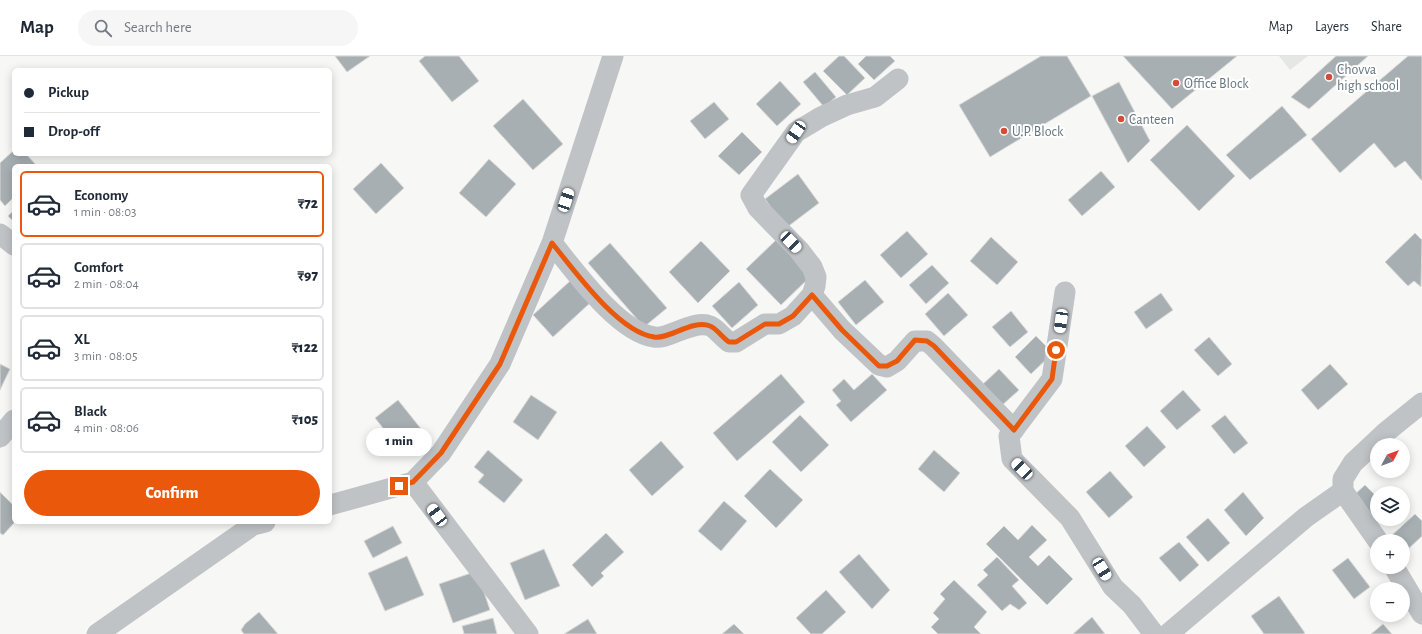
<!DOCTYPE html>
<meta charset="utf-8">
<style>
:root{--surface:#fff;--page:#f6f6f7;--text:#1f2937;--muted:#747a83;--line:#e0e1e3;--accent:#ea580c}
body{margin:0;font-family:"Alegreya Sans",sans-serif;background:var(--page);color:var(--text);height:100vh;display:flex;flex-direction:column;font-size:15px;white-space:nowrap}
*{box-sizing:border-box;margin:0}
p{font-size:13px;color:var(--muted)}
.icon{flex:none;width:22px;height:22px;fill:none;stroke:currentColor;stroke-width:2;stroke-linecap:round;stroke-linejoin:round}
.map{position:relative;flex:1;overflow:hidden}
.panel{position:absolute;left:12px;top:108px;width:320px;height:360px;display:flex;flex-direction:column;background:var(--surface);border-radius:6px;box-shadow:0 2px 10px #0003}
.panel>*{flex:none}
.hud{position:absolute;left:12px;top:12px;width:320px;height:88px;border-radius:6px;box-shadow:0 2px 10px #0003;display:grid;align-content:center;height:88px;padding:0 12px;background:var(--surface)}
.needle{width:26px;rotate:49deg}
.fabs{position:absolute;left:1370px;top:382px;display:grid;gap:8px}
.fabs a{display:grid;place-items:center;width:40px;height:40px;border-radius:50%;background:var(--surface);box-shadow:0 2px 10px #0003;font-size:20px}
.end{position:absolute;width:18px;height:18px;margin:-9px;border:5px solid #ea580c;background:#fff;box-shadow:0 0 0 2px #fff}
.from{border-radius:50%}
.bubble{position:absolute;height:28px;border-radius:14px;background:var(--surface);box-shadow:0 2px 10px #0003;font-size:13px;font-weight:800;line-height:28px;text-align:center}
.car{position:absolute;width:12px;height:24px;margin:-12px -6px;border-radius:5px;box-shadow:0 0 3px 1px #0007;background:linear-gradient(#fff 24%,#345 0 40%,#fff 0 76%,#345 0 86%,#fff 0)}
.hud b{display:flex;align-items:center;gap:14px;height:38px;font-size:15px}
.hud b+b{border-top:1px solid var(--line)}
.hud i{width:10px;height:10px;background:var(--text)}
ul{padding:7px 0 0;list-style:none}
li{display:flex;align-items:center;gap:12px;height:66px;margin:0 8px 6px;padding:0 4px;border:2px solid var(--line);border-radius:6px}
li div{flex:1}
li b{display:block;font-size:15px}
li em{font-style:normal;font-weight:800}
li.current{border-color:var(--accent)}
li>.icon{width:36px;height:36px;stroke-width:1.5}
.action{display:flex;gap:8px;margin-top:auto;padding:8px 12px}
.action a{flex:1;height:46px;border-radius:24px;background:var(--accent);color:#fff;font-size:16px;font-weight:800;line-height:46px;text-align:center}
header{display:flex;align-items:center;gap:24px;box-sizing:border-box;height:56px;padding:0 20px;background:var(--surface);border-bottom:1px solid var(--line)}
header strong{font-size:19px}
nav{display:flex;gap:22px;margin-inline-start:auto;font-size:14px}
.search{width:280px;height:36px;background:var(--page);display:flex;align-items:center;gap:10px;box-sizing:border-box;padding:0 14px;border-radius:22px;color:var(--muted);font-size:15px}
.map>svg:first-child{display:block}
</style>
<header>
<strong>Map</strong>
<div class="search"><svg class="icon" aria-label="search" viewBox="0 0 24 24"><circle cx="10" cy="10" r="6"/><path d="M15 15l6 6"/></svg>Search here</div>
<nav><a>Map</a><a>Layers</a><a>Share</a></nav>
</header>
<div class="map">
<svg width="1422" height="578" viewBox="0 0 1422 578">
<rect width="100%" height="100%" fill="#f7f7f5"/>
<!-- built -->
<path fill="#e5e7e5" d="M1279 0H1308L1290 14Z"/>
<!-- building -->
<path fill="#a7afb3" stroke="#d9d9d7" d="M335 0H370L347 16Z
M425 0H459L479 25 452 46 419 5Z
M839 0H844L865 22 847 39 823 15Z
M866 0H890L895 5 874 24 858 8Z
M1041 0H1067L1091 40 990 101 959 49Z
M1123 0H1237L1172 53Z
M1336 0H1368L1309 53 1291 41Z
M1408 0H1422V125L1405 105 1395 112 1374 87 1340 117 1311 83Z
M815 16 836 41 824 51 803 26Z
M780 25 801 48 777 70 756 48Z
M1119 26 1150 85 1128 107 1092 40Z
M523 43 563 88 533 114 493 70Z
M714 46 729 63 705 83 690 65Z
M1282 50 1307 79 1250 124 1226 99Z
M1187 69 1235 120 1199 155 1150 104Z
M742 76 762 96 739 119 718 100Z
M14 94V98H26L37 110H14V141L5 150 0 144V107Z
M489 103 516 128 486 161 459 137Z
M381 107 404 132 376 158 353 133Z
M1101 115 1115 131 1082 160 1068 144Z
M798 118 819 147 786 172 765 143Z
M14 154V166L8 160Z
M907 175 928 198 901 222 880 199Z
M1415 177 1422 184 1421 231 1414 225 1408 230 1385 206Z
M991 181 1018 206 997 229 970 205Z
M777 183 812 219 781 249 746 213Z
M701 185 730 215 698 247 669 216Z
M610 187 667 252 644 271 588 207Z
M932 209 949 227 926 248 909 229Z
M865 224 884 246 856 269 838 246Z
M570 225 590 247 553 281 533 259Z
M739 226 758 249 732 272 712 250Z
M948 237 968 259 944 280 925 258Z
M1161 237 1173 254 1146 273 1134 256Z
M1011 255 1028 276 1010 291 992 271Z
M1036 280 1053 297 1031 318 1015 301Z
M1209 281 1232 308 1218 320 1194 294Z
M0 308 10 313 0 334Z
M1330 308 1348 328 1318 354 1301 334Z
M999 313 1019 334 1000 351 981 330Z
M781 318 805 346 737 405 713 377Z
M872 318 887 334 851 366 836 349 841 345 832 334 844 323 854 334Z
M1183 334 1201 354 1177 374 1160 355Z
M531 339 557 356 538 384 513 366Z
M398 344 422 374 399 392 375 362Z
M800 359 829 389 801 416 772 386Z
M1225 359 1248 387 1234 398 1211 370Z
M1147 370 1166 391 1144 411 1125 390Z
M661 385 684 411 652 440 629 414Z
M488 394 523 424 504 447 478 426 484 419 474 411Z
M934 394 960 417 944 436 918 413Z
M770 413 803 444 776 472 744 440Z
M1110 415 1133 441 1109 462 1086 436Z
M1365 429 1377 441V463H1380L1378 465 1353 440Z
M0 436 14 450 15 466 3 479 0 477Z
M1243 436 1264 462 1246 480 1224 454Z
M724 445 747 465 721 495 698 475Z
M1415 458 1422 465V480L1405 496 1403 494V485H1394L1390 481Z
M1208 462 1230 487 1208 506 1186 481Z
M1032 469 1047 484 1029 501 1038 510 1049 499 1073 523 1047 549 986 488 1004 470 1018 484Z
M393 470 402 487 373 502 364 485Z
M606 477 624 496 601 517 604 520 592 531 572 509Z
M1179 486 1199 509 1180 526 1159 502Z
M544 493 560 530 525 544 510 507Z
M859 498 890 534 872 553 839 516Z
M407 500 424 539 385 555 368 517Z
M997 501 1019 524 1012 530 1027 547 1019 554 1010 548 1002 555 977 529 988 519 983 514Z
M1348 502 1370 531 1354 543 1332 514Z
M477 515 490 554 453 567 439 528Z
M954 524 987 556 974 571 981 578H938L931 571 939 563 933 557 945 543 940 538Z
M826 534 846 556 822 578H811L796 562Z
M1279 540 1305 577 1303 578H1264L1251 560Z
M259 556 278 578H244L241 574 245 568Z
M1092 561 1105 578H1073Z
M493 562 497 578H464L462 570Z
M588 563 597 578H564Z
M734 568 744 578H722Z
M1383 568 1392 578H1371Z"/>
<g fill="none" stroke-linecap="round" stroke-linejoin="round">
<!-- minor -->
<path stroke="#bfc3c6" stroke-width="21" d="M0 178 14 189
M552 187C574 214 618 276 654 281 668 284 694 263 710 270 716 272 723 282 729 286H736L765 268H779L793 260 812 239 815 230 816 221 812 211 799 194 758 152 751 139 796 76 821 61 847 49 875 41 898 23
M1065 236 1052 323 1009 380 1012 403 1070 462 1113 531 1132 549 1154 578
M812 239 842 274 879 309 887 311 897 305 915 285H927L933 290 1014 374
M0 381 14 364
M413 426 528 578
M330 449 413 426 441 397 500 308 552 187 613 0
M1378 485 1343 435V423L1353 407 1386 376 1422 347
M1394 511 1422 558
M97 578 253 469 265 466
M1168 578 1306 461 1343 435"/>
</g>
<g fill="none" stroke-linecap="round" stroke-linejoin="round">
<!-- route -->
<path stroke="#ea580c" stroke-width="5" d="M399 430 413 426 441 397 500 308 552 187C574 214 618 276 654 281 668 284 693 263 710 270 716 272 723 282 729 286H736L765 268H779L793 260 812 239 842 274 879 310H887L897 305 915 284 927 285 934 290 1014 374 1052 323 1056 294"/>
</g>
<!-- markers -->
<g fill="#d34c39" stroke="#fff" stroke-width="1.5">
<circle cx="1329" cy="21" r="4"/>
<circle cx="1176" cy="27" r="4"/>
<circle cx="1121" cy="63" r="4"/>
<circle cx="1004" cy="75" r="4"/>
</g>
<g text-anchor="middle" stroke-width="4" stroke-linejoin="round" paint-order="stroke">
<!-- poi labels -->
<g font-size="14" fill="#65757d" stroke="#fff" text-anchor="start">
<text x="1337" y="18">Chovva<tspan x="1337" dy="16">high school</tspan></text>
<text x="1184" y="32">Office Block</text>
<text x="1129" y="68">Canteen</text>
<text x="1012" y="80">U.P. Block</text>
</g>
</g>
</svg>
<div class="fabs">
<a><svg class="needle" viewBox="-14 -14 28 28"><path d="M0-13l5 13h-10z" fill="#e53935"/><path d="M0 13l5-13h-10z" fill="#747a83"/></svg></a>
<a><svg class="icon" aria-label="layers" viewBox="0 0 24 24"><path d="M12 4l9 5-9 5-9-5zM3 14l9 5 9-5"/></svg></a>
<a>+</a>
<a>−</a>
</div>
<i class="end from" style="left:1056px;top:294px"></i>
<i class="end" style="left:399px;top:430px"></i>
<div class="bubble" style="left:366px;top:372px;width:66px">1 min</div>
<i class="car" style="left:796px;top:76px;rotate:214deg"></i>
<i class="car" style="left:566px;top:144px;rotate:18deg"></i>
<i class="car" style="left:791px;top:186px;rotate:136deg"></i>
<i class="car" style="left:1061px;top:265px;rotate:188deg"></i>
<i class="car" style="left:1022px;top:413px;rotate:315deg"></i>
<i class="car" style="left:437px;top:459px;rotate:323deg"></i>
<i class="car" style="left:1102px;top:513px;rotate:149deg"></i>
<div class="hud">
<b><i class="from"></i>Pickup</b>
<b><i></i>Drop-off</b>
</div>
<section class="panel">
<ul>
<li class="current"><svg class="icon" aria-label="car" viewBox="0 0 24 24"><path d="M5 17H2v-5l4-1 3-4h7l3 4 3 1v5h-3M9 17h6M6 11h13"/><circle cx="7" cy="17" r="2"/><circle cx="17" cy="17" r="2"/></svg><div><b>Economy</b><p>1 min · 08:03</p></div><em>₹72</em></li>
<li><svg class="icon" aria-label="car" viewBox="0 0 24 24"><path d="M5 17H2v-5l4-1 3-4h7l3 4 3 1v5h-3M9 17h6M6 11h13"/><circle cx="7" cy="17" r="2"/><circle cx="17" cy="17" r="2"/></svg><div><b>Comfort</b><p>2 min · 08:04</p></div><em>₹97</em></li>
<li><svg class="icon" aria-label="car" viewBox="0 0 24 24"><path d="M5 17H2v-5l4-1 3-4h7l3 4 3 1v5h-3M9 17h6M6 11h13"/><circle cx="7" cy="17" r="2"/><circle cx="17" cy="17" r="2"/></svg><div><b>XL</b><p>3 min · 08:05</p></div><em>₹122</em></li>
<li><svg class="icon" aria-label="car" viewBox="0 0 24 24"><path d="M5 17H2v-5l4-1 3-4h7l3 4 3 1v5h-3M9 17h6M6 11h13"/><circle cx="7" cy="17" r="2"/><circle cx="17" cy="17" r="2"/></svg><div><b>Black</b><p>4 min · 08:06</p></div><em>₹105</em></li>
</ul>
<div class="action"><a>Confirm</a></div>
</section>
</div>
